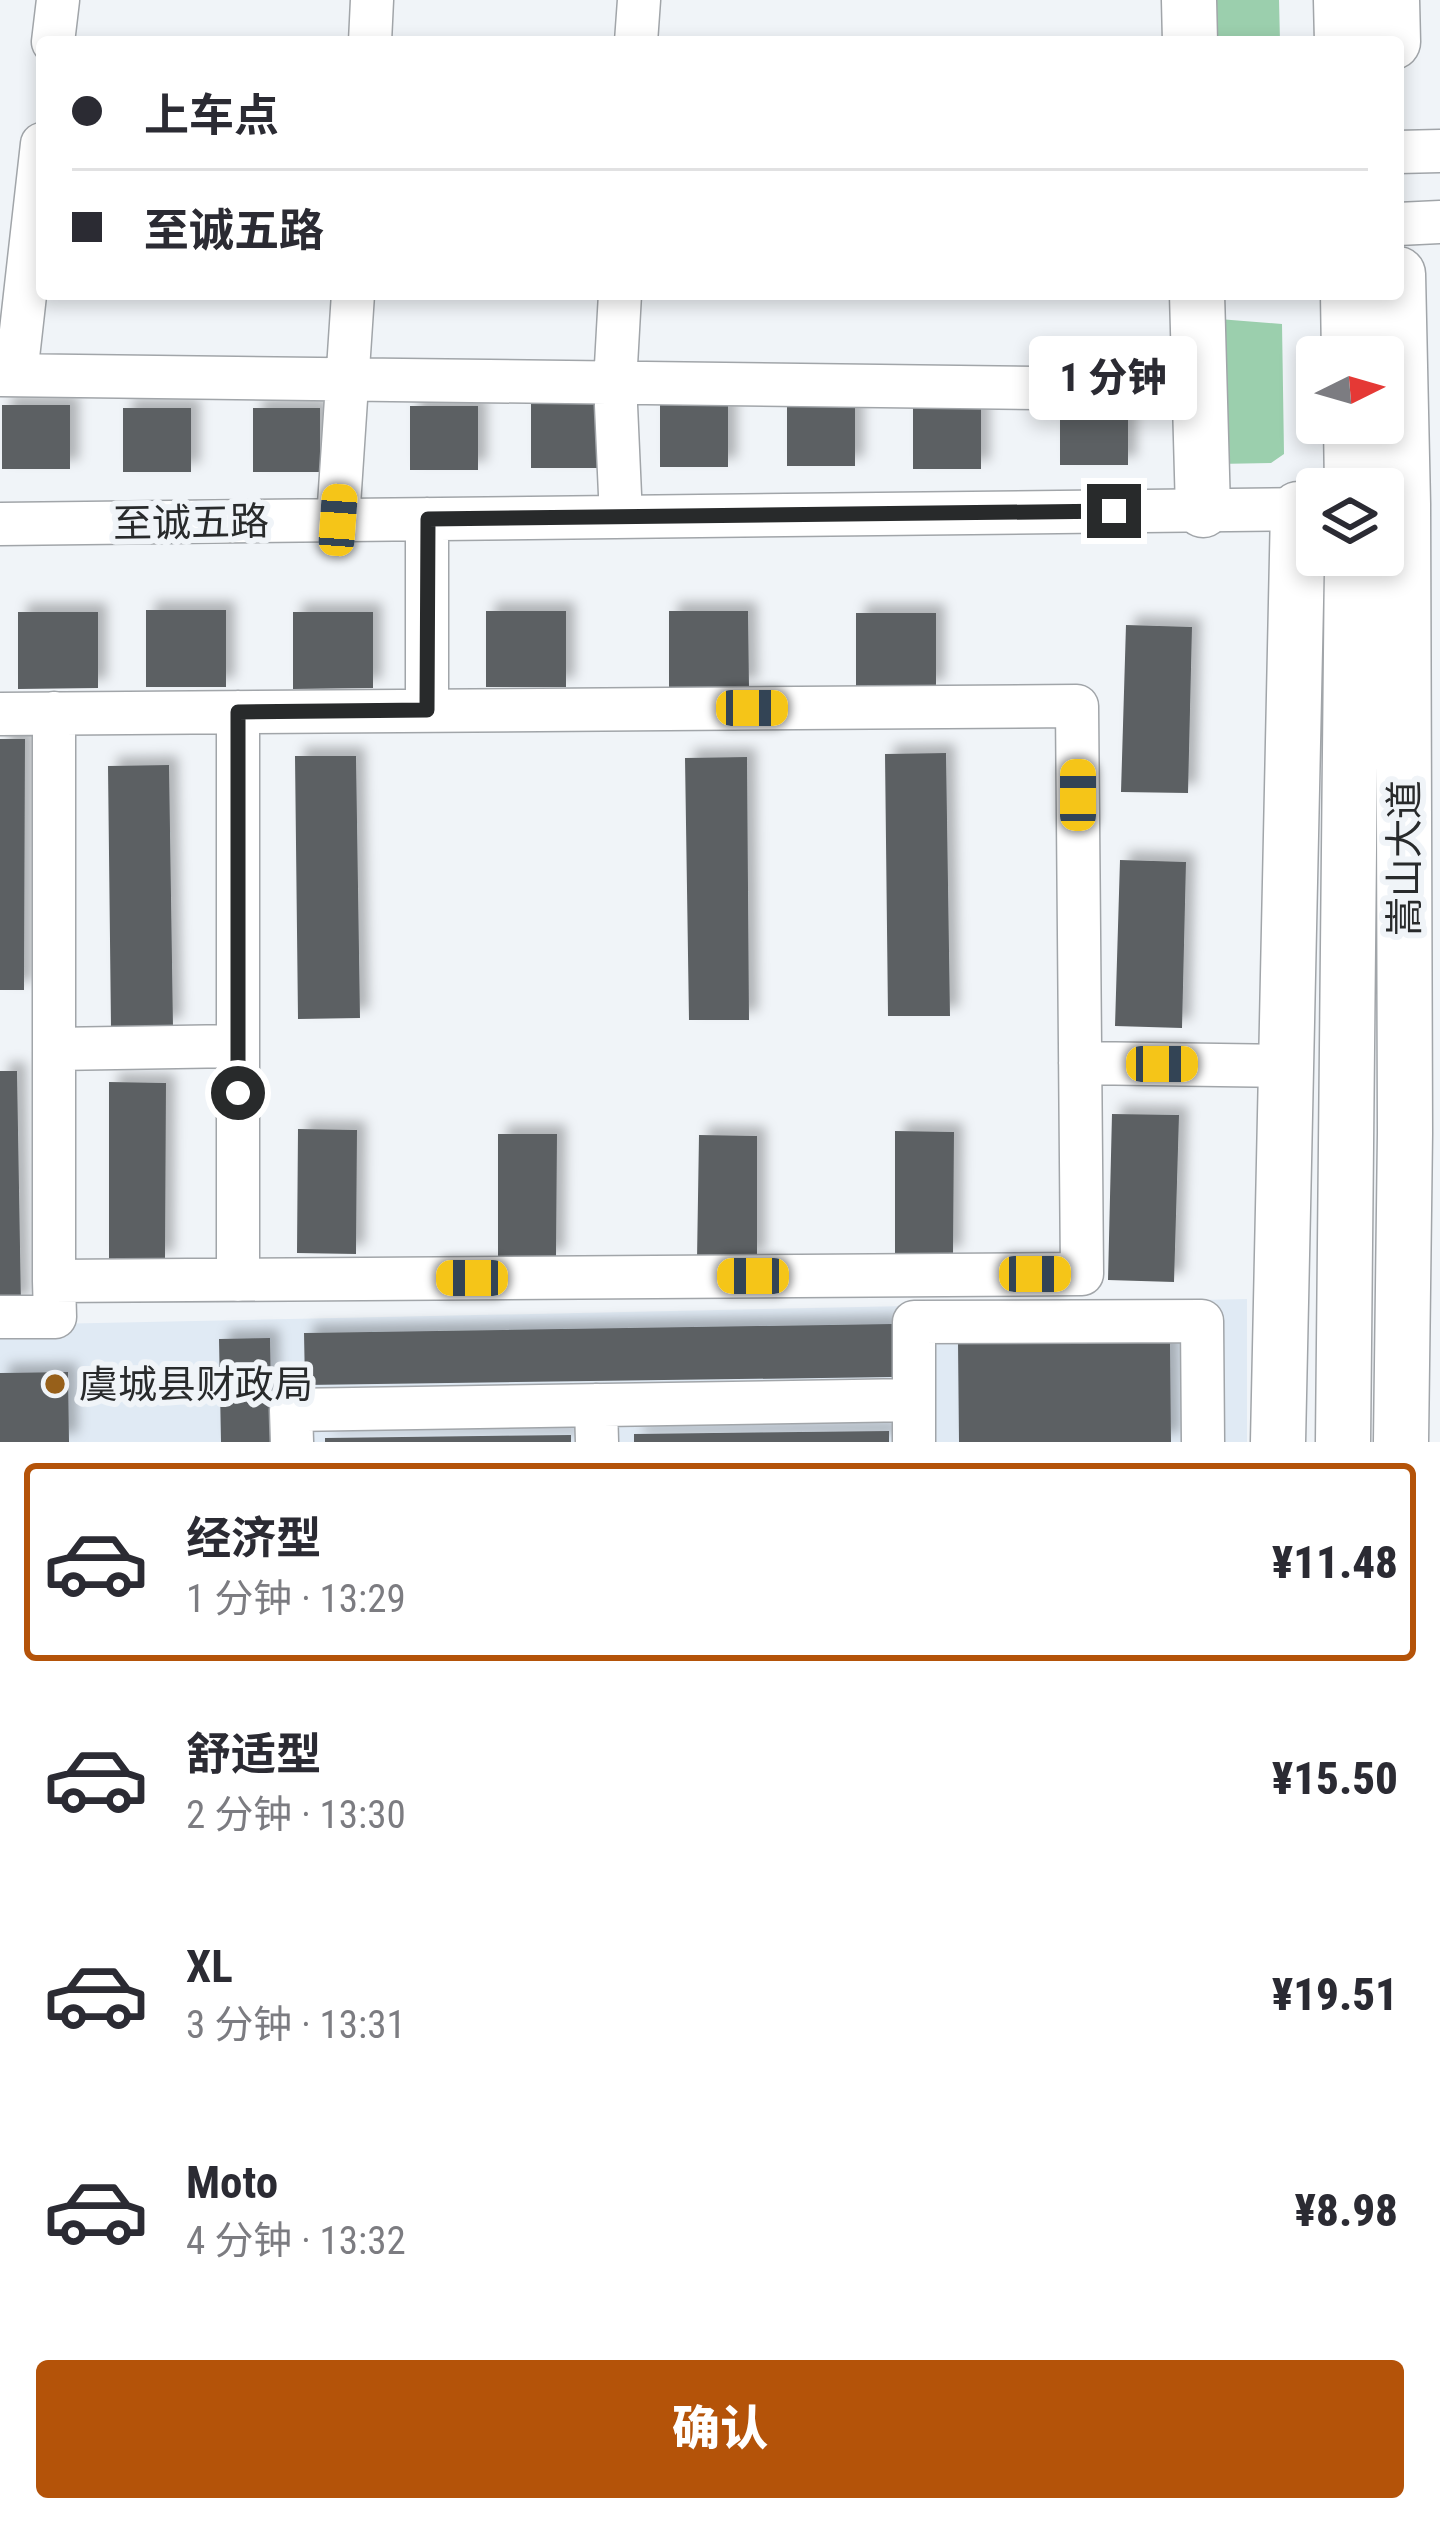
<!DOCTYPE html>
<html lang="zh">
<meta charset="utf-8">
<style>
:root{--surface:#fff;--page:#f2f2f3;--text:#2b2b33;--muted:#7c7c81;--line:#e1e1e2;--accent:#b45309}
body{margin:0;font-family:"Roboto Condensed","Noto Sans SC",sans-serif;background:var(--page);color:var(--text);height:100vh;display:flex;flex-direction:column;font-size:45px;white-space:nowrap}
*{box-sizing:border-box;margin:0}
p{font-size:39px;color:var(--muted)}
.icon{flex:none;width:66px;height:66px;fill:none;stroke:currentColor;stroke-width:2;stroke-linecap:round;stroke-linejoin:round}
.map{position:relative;height:1442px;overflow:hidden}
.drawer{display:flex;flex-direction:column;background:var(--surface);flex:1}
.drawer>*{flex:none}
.hud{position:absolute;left:36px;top:36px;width:1368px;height:264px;border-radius:12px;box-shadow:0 6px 18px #0003;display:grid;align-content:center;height:264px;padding:0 36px;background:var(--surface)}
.needle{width:78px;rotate:85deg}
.buttons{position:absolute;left:1296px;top:336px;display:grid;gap:24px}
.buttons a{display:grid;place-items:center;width:108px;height:108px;border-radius:12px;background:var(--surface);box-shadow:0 6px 18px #0003;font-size:60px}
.end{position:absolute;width:54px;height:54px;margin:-27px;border:15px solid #282a2b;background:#fff;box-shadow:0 0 0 6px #fff}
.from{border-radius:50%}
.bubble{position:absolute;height:84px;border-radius:12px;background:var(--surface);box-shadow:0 6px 18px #0003;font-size:39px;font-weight:800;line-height:84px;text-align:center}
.car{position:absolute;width:36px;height:72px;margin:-36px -18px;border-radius:15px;box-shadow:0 0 9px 3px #0007;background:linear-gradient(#f5c518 24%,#345 0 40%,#f5c518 0 76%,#345 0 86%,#f5c518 0)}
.hud b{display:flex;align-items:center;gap:42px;height:114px;font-size:45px}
.hud b+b{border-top:3px solid var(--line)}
.hud i{width:30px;height:30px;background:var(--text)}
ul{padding:21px 0 0;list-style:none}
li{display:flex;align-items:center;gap:36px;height:198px;margin:0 24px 18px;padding:0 12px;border:6px solid transparent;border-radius:12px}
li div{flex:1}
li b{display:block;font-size:45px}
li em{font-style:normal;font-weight:800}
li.active{border-color:var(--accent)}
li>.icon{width:108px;height:108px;stroke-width:1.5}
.action{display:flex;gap:24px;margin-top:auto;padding:24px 36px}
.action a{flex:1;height:138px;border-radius:12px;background:var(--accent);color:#fff;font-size:48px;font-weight:800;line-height:138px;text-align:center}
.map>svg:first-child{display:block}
</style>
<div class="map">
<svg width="1440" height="1442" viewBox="0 0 1440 1442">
<defs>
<filter id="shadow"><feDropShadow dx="9" dy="-9" stdDeviation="6" flood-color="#0004"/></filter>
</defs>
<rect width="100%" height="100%" fill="#f0f4f8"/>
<!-- built -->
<path fill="#e0eaf4" d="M1247 1299V1442H0V1325Z"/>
<!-- green -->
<path fill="#9bcfad" d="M1196 0H1279L1280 42H1197Z
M1206 318 1282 324 1284 454 1271 463 1217 464Z"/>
<!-- building -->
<path fill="#5c6063" filter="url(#shadow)" d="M1060 401H1128V465H1060Z
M787 402H855V466H787Z
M660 403H728V467H660Z
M531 404H599V468H531Z
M2 405H70V469H2Z
M913 405H981V469H913Z
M410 406H478V470H410Z
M123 408H191V472H123Z
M253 408H320V472H253Z
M146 610H226V687H146Z
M486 611H566V687H486Z
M669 611H748L749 688H669Z
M18 612H98V688L18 689Z
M293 612H373V688L293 689Z
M856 613H936V689H856Z
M1126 625 1192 627 1188 793 1121 792Z
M0 739H25L24 990H0Z
M946 753 950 1016H888L885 754Z
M295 756H356L360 1018 298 1019Z
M747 757 749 1020H689L685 758Z
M169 765 173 1027 111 1028 108 766Z
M1120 860 1186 862 1182 1028 1115 1026Z
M0 1071H17L21 1305H0Z
M109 1082 166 1083 165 1261 109 1260Z
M1112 1114 1179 1115 1174 1282 1108 1280Z
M298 1129 357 1130 356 1254 297 1253Z
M895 1131 954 1132 953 1256H895Z
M498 1134H557L556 1259 498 1258Z
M699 1135 757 1136V1260H697Z
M892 1324 893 1377 305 1385 304 1333Z
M270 1338 272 1442H221L219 1339Z
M1170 1340 1171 1442H959L958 1342Z
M68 1372 69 1442H0V1373Z
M889 1431V1442H634V1434Z
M571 1435V1442H325V1438Z"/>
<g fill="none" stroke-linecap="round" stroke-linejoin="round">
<defs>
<path id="minor" d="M53 42 58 0
M370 42 372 0
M636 42 639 0
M1398 152 1440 151
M1398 224 1440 222
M620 294 615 383 621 517
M0 375 1200 390
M16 375 42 144
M338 520 353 294
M0 524 1317 509
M427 710V519
M238 712V1280
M54 713V1281
M0 714 1077 706 1082 1274 54 1281 55 1317H0
M55 1049 237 1046
M1080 1063 1286 1066
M596 1405 597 1442
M292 1442 291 1410 914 1400
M914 1442V1322L1202 1321 1203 1442"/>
<path id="major" d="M1189 0 1190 42
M1341 0 1342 42
M1392 0 1393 42
M1398 274 1403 504 1405 1133 1401 1442
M1197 294 1203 510
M1348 294 1349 357
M1351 423 1352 489
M1278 1442 1298 509
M1343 1442 1352 555"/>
</defs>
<!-- minor casing -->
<use href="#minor" stroke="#a1a5a9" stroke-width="45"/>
<!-- major casing -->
<use href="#major" stroke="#a1a5a9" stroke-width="57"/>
<!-- minor -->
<use href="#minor" stroke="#fff" stroke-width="42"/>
<!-- major -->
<use href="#major" stroke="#fff" stroke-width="54"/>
</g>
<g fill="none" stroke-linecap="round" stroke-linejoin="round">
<!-- route -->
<path stroke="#282a2b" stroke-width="15" d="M238 1093V712L427 710 428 519 1114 511"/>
</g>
<!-- markers -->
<circle fill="#97601a" stroke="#f0f4f8" stroke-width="4.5" cx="55" cy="1384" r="12"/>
<g text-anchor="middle" stroke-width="12" stroke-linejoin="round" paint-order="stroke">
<!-- street labels -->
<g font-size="39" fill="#282a2b" stroke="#f0f4f8">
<text transform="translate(191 522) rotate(-1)" y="14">至诚五路</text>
<text transform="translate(1404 858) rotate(-90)" y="14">嵩山大道</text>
</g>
<!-- poi labels -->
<g font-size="39" fill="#282a2b" stroke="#f0f4f8" text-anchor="start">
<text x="79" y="1398">虞城县财政局</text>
</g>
</g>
</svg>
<div class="buttons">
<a><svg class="needle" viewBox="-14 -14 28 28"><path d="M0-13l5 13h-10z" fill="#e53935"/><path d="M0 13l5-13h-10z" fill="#7c7c81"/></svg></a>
<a><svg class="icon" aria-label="layers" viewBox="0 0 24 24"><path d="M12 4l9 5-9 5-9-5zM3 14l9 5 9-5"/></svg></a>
</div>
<i class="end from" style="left:238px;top:1093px"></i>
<i class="end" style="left:1114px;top:511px"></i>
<div class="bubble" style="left:1029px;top:336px;width:168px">1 分钟</div>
<i class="car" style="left:338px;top:520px;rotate:4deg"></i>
<i class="car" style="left:752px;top:708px;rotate:90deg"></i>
<i class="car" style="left:1078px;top:795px;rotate:0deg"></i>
<i class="car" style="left:1162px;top:1064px;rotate:90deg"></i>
<i class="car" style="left:1035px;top:1274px;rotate:90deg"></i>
<i class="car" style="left:753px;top:1276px;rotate:270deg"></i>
<i class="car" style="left:472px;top:1278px;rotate:270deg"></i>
<div class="hud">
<b><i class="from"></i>上车点</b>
<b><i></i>至诚五路</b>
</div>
</div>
<section class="drawer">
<ul>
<li class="active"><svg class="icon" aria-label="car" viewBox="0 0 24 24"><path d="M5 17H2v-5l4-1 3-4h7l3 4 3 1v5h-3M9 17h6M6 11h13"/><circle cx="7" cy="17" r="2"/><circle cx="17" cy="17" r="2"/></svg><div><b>经济型</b><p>1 分钟 · 13:29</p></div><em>¥11.48</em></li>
<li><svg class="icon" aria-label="car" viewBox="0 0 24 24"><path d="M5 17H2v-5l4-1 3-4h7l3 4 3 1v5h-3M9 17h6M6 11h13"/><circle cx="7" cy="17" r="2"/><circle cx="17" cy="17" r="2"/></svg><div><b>舒适型</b><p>2 分钟 · 13:30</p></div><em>¥15.50</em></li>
<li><svg class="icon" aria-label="car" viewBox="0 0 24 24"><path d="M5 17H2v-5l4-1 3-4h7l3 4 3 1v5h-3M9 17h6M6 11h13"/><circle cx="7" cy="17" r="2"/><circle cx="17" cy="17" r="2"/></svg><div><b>XL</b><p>3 分钟 · 13:31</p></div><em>¥19.51</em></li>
<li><svg class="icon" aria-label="car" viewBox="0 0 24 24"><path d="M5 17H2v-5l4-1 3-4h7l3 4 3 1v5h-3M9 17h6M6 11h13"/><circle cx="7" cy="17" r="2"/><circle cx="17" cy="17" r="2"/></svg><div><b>Moto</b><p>4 分钟 · 13:32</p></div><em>¥8.98</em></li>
</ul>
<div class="action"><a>确认</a></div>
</section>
